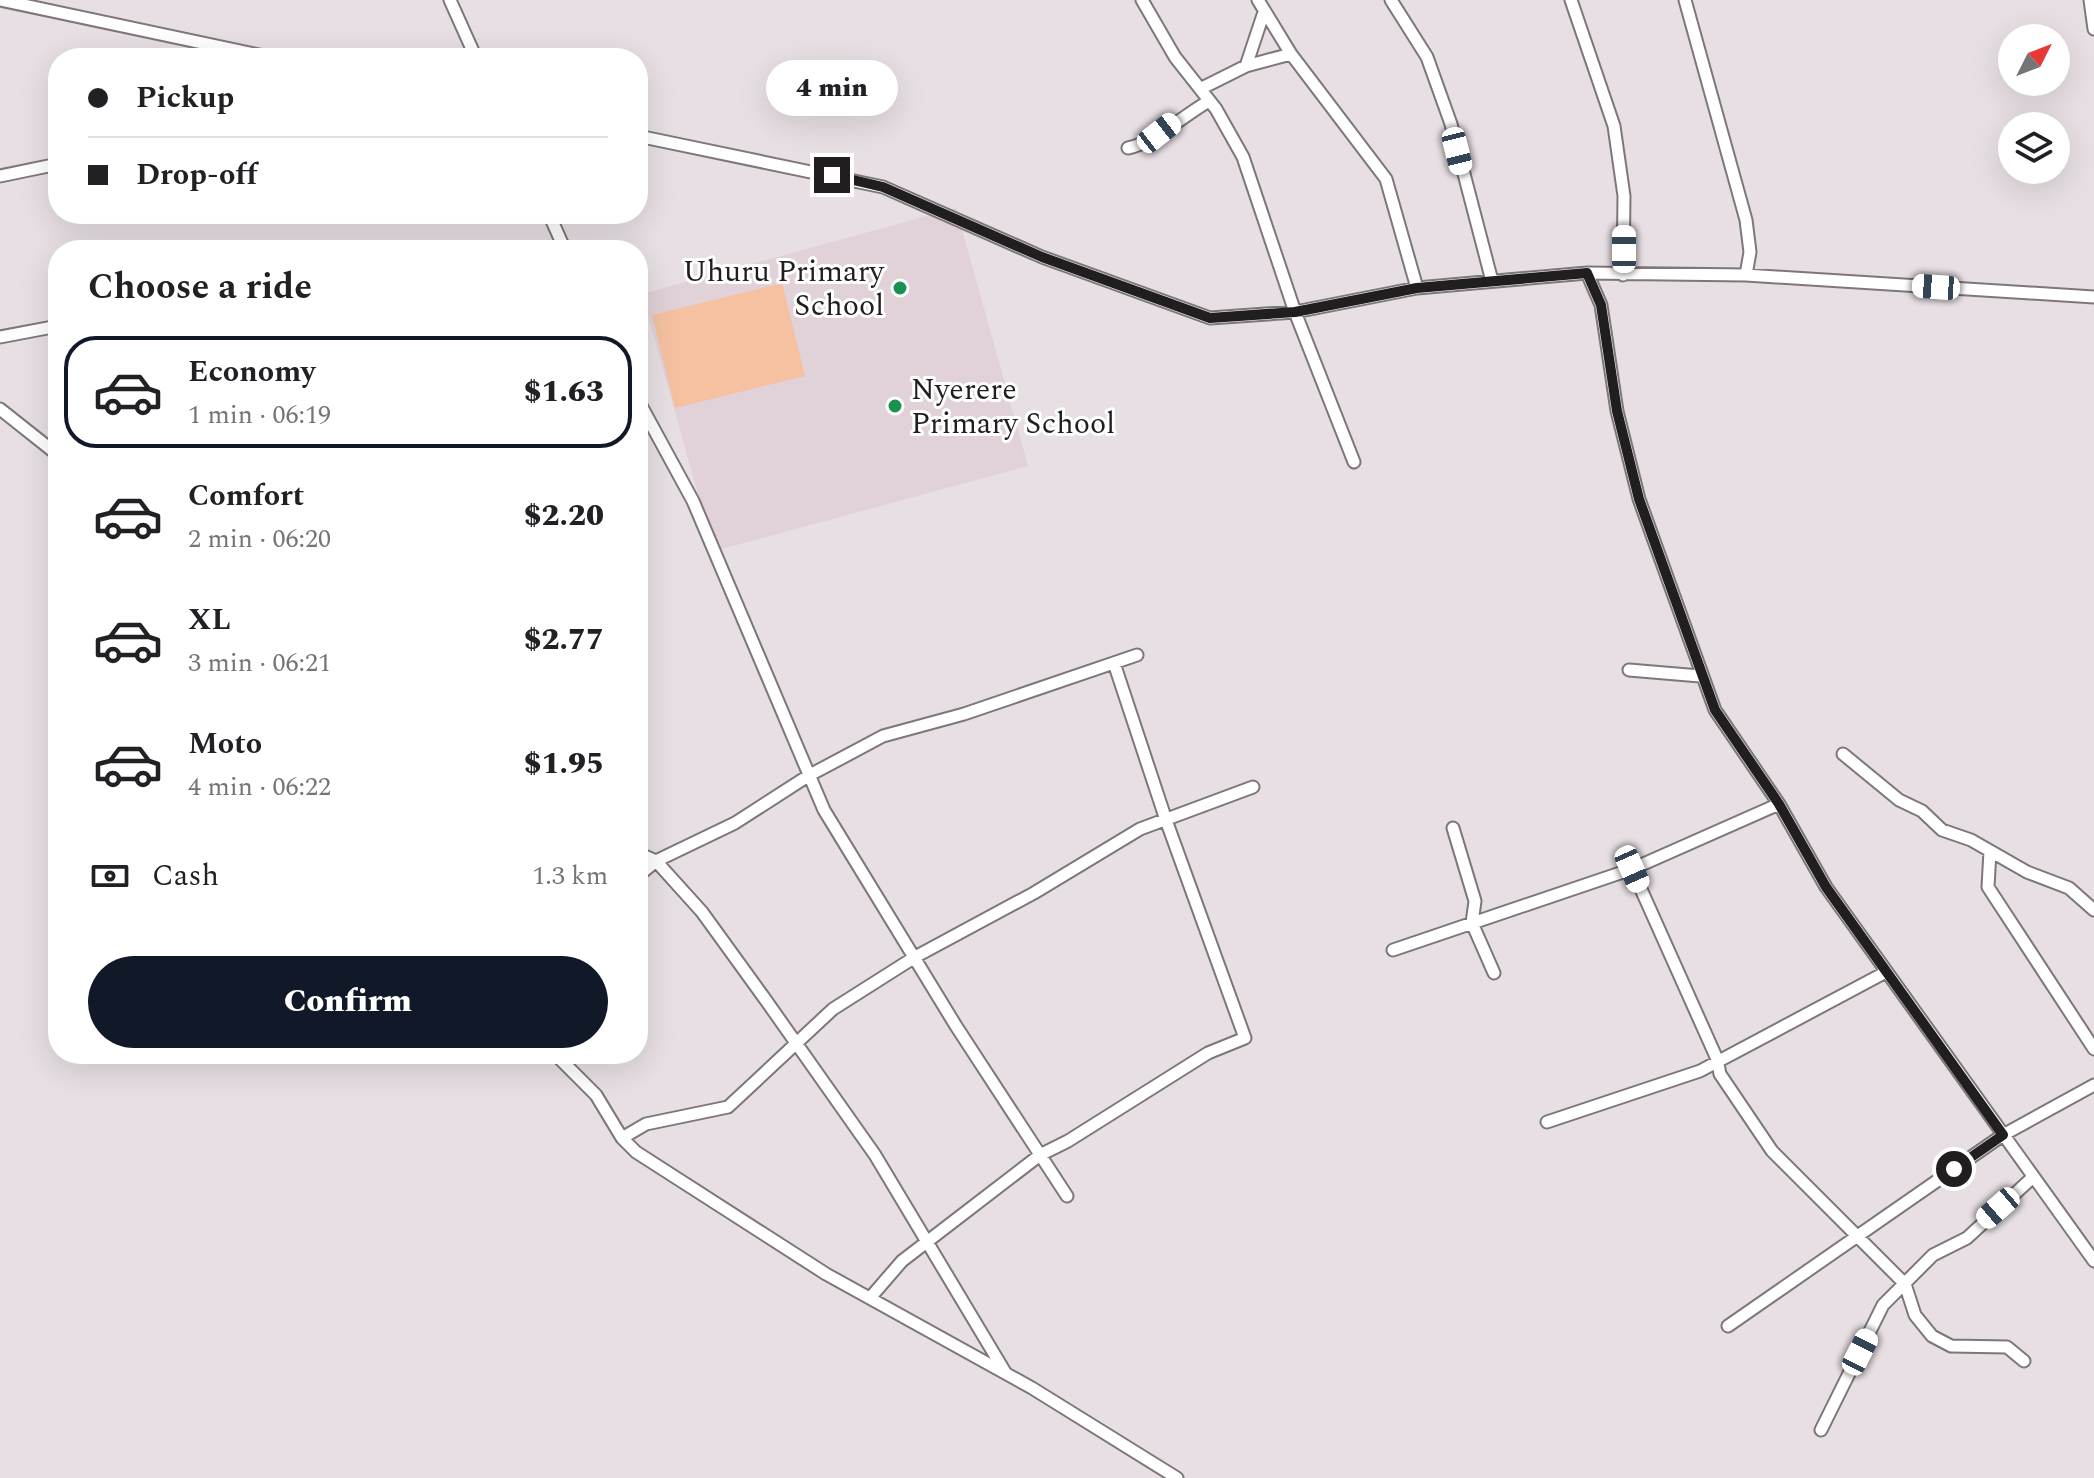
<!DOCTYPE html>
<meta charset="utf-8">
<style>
:root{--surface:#fff;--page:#f2f2f2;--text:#202124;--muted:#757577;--line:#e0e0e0;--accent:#111827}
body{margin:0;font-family:Spectral,serif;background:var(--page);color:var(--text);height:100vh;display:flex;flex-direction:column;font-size:30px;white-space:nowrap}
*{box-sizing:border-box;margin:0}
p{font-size:26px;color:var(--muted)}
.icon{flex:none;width:44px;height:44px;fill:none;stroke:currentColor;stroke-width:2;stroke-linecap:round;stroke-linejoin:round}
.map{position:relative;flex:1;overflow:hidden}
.sheet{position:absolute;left:48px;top:240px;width:600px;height:824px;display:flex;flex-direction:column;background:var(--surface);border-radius:32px;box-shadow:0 8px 32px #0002}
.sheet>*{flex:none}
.top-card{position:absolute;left:48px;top:48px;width:600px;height:176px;border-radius:32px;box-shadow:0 8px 32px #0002;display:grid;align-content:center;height:176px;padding:0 40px;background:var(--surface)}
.needle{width:52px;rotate:48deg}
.fabs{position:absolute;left:1998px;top:24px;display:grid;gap:16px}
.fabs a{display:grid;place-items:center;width:72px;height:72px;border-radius:50%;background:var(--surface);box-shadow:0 8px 32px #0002;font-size:40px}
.end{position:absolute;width:36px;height:36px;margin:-18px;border:10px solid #211e1f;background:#fff;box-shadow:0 0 0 4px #fff}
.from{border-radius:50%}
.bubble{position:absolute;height:56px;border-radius:28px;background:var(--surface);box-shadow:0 8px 32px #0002;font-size:26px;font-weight:800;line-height:56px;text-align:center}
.car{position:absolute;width:24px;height:48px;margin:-24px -12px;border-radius:10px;box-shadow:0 0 6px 2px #0007;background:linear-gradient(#fff 24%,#345 0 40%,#fff 0 76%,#345 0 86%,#fff 0)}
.top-card b{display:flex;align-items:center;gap:28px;height:76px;font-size:30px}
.top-card b+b{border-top:2px solid var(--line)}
.top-card i{width:20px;height:20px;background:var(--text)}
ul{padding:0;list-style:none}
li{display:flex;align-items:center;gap:24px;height:112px;margin:0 16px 12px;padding:0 24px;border:4px solid transparent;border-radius:32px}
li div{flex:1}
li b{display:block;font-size:30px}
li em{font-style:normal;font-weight:800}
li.on{border-color:var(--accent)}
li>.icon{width:72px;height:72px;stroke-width:1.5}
h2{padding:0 40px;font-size:36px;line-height:96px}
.pay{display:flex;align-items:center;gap:20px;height:88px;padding:0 40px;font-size:30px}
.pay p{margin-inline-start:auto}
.button{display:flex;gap:16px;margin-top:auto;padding:16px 40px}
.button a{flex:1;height:92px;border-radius:48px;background:var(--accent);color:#fff;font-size:32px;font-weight:800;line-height:92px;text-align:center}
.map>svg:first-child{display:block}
</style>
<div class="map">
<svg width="2094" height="1478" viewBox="0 0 2094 1478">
<rect width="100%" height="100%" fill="#e7dfe3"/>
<!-- built -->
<path fill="#e1d1d8" d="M956 208 1028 466 714 551 642 294Z"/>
<!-- green -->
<path fill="#f5c1a1" d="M782 283 805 376 675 408 652 315Z"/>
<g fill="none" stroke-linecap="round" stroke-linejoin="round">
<defs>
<path id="minor" d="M0 0 273 58
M450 0 476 58
M1142 0 1175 57 1216 109 1243 157 1295 312 1354 462
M1258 0 1291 54 1386 179 1417 288
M1391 0 1427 57 1451 124 1492 281
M1571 0 1614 126 1624 196 1623 275
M1685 0 1746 220 1750 252 1746 275
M2090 0 2094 29
M1246 66 1264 12
M1200 89 1246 66 1291 54
M638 136 883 187 1042 257 1210 318 1295 312 1417 288 1587 273 1746 275 2094 297
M1128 148C1152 144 1186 114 1209 101
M0 176 58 164
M549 214 565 250
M1587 273 1601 305 1617 411 1639 499 1715 710 1779 804 1826 887 2094 1261
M0 337 58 326
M638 400 693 501 824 810 956 1026 1067 1196
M0 409 58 455
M1629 670 1700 676
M1843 754 1899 800 1922 811 1942 830 1971 840 2027 872 2069 888 2094 910
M1453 828 1475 901 1472 923 1494 973
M1990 851 1988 887 2094 1049
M638 853 656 861 702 912 765 999 875 1155 1005 1372
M1632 869 1717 1059 1720 1074 1772 1151 1905 1284 1915 1315 1932 1336 1951 1346 2007 1347 2024 1361
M638 876 656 861 735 823 808 776 883 736 964 714 1137 655
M1393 950 1632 869 1779 804
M555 1054 596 1095 622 1138 636 1152 826 1274 1032 1388 1177 1478
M1547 1122 1700 1071 1886 972
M622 1138 646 1124 728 1107 833 1009 915 957 1034 893 1140 829 1253 787
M870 1298 902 1261 1040 1155 1068 1141 1208 1053 1245 1038 1166 820 1114 663
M1728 1326 2003 1135 2094 1085
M1821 1430 1883 1305 1933 1255 1967 1238 2033 1177"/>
</defs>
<!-- minor casing -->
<use href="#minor" stroke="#7d767a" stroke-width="15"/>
<!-- minor -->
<use href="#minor" stroke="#fff" stroke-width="11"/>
</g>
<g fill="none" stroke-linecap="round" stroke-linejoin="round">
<!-- route -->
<path stroke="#211e1f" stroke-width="10" d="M832 175 883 187 1042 257 1210 318 1295 312 1417 288 1587 273 1601 305 1617 411 1639 499 1715 710 1779 804 1826 887 2003 1135 1954 1169"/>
</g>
<!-- markers -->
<g fill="#18924e" stroke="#fff" stroke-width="3">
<circle cx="900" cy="288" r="8"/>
<circle cx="895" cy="406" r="8"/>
</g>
<g text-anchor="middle" stroke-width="6" stroke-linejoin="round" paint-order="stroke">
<!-- poi labels -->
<g font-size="30" fill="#211e1f" stroke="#fff" text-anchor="end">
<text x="884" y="281">Uhuru Primary<tspan x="884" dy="34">School</tspan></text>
<text x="911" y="399" text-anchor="start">Nyerere<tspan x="911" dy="34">Primary School</tspan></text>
</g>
</g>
</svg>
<div class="fabs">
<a><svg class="needle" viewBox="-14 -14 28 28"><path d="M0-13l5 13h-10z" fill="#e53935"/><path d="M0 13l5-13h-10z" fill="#757577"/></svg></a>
<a><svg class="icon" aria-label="layers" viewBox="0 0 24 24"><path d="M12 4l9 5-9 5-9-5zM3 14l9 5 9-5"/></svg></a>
</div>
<i class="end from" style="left:1954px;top:1169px"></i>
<i class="end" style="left:832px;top:175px"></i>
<div class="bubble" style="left:766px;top:60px;width:132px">4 min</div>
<i class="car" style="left:1159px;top:133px;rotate:52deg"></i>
<i class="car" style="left:1457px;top:151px;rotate:166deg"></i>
<i class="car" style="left:1624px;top:249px;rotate:0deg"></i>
<i class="car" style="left:1936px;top:287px;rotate:274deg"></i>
<i class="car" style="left:1632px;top:869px;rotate:156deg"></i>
<i class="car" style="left:1998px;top:1208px;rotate:229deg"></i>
<i class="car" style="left:1860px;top:1352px;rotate:27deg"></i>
<div class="top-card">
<b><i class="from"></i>Pickup</b>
<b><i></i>Drop-off</b>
</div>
<section class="sheet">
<h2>Choose a ride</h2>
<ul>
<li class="on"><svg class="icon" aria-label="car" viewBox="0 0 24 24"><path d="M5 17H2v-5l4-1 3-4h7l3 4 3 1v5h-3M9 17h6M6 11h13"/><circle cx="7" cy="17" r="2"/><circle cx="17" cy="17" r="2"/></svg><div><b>Economy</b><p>1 min · 06:19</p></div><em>$1.63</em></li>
<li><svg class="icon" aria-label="car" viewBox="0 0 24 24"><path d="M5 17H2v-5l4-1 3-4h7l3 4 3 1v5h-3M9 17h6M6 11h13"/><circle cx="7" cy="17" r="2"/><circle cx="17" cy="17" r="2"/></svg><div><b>Comfort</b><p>2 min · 06:20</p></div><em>$2.20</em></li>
<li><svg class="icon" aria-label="car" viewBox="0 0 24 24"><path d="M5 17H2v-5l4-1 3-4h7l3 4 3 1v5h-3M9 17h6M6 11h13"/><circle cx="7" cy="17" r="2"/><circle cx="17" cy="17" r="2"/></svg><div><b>XL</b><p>3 min · 06:21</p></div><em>$2.77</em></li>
<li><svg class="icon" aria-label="car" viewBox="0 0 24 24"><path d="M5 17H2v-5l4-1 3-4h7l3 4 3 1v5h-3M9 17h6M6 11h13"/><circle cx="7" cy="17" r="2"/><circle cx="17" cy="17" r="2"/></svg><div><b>Moto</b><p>4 min · 06:22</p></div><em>$1.95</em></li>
</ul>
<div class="pay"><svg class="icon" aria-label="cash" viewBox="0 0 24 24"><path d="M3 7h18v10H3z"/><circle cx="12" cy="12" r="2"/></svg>Cash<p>1.3 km</p></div>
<div class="button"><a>Confirm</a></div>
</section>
</div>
